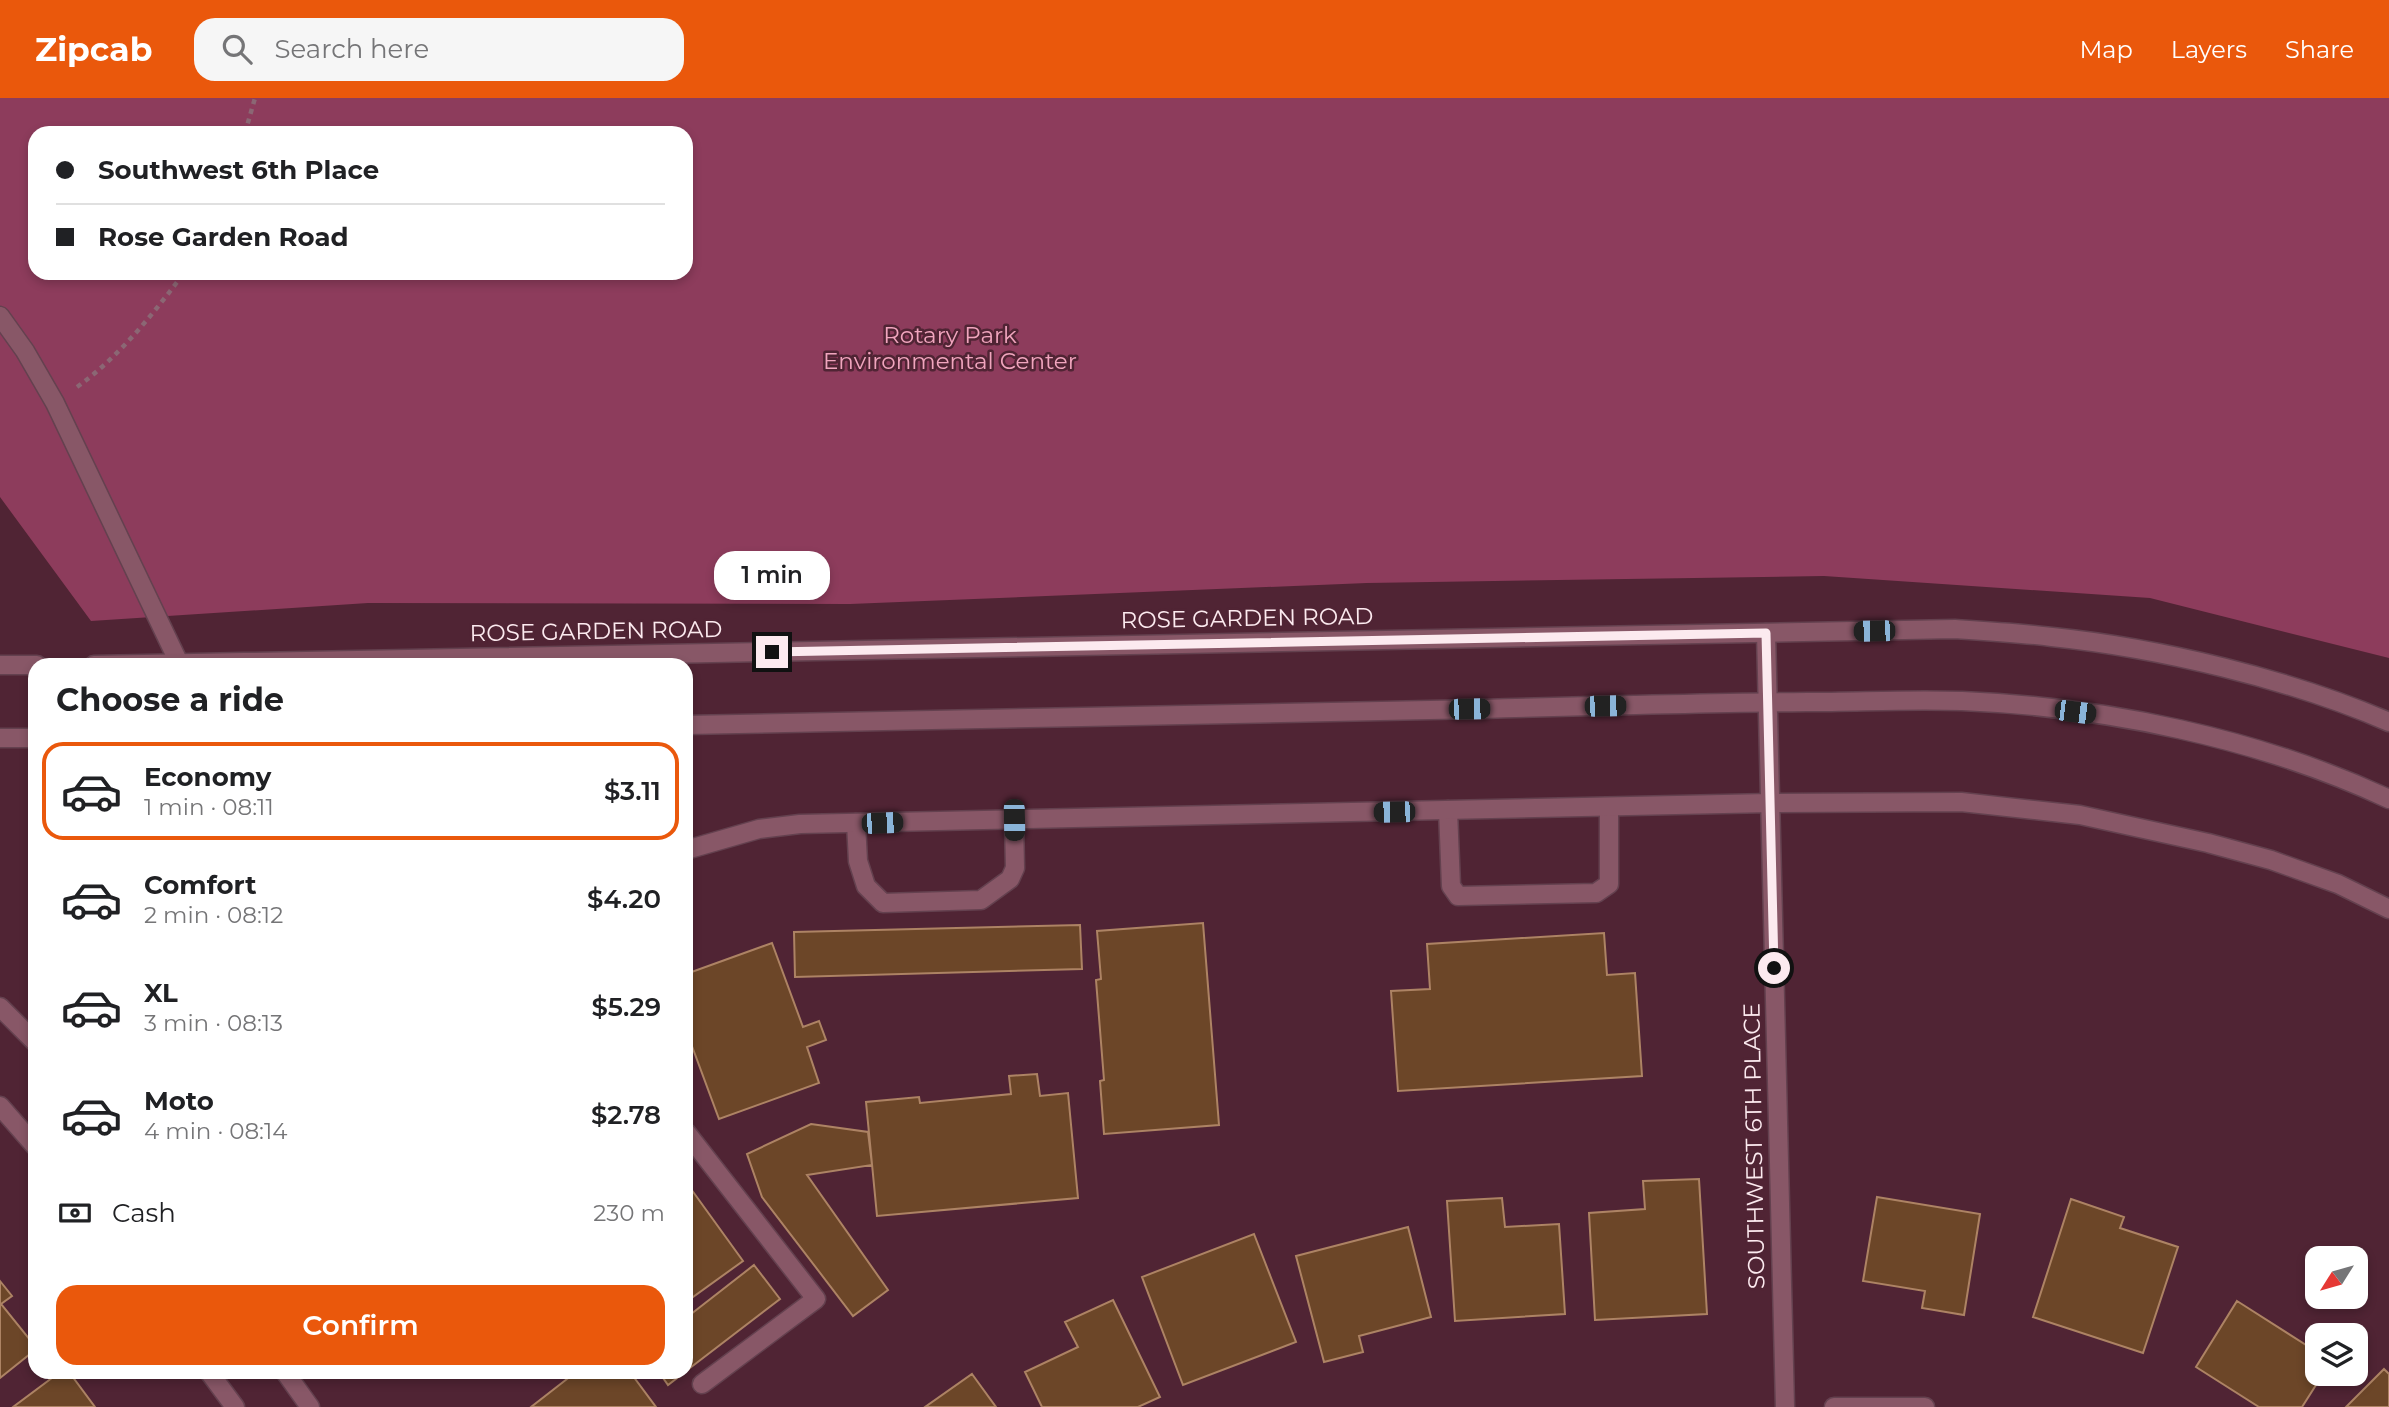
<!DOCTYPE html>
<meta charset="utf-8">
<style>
:root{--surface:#fff;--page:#f6f6f6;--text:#202124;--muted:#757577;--line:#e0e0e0;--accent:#ea580c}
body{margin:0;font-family:Montserrat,sans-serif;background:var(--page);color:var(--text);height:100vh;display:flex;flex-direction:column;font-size:26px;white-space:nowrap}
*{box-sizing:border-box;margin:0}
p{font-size:23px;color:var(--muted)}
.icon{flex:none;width:38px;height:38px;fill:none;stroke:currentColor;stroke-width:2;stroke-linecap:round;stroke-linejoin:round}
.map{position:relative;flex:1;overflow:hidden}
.details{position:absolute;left:28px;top:560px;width:665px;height:721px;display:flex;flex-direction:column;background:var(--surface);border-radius:21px;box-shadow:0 4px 10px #0003}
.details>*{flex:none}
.top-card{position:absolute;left:28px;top:28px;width:665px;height:154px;border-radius:21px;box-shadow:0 4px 10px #0003;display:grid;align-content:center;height:154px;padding:0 28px;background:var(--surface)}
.needle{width:46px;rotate:233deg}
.fabs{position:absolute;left:2305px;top:1148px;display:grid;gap:14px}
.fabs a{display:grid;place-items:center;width:63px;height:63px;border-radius:14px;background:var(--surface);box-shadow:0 4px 10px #0003;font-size:35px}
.end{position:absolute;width:32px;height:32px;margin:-16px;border:9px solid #fceaef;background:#111;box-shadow:0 0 0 4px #111}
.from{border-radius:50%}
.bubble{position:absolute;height:49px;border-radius:21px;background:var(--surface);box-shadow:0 4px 10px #0003;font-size:23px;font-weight:600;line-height:49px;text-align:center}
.car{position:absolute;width:21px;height:42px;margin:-21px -10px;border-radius:9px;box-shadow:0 0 5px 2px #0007;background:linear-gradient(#222 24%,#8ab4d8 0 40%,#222 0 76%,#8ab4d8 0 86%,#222 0)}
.top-card b{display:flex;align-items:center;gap:24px;height:66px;font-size:26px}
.top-card b+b{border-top:2px solid var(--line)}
.top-card i{width:18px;height:18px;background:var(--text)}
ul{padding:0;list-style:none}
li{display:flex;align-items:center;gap:21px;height:98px;margin:0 14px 10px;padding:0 14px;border:4px solid transparent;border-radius:21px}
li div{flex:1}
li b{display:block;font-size:26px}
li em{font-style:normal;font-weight:600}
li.selected{border-color:var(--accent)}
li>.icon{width:63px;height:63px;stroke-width:1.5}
h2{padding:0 28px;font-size:32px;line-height:84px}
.pay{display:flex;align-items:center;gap:18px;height:77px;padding:0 28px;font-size:26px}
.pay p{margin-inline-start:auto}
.cta{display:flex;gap:14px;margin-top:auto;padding:14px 28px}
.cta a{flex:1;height:80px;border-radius:21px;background:var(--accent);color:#fff;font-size:28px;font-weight:600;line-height:80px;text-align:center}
header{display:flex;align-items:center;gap:42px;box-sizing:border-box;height:98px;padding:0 35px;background:var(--accent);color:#fff}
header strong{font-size:33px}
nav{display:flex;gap:38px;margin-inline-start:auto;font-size:24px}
.search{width:490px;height:63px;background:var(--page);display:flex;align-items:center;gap:18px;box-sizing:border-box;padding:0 24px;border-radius:21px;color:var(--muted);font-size:26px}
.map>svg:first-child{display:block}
</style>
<header>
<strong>Zipcab</strong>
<div class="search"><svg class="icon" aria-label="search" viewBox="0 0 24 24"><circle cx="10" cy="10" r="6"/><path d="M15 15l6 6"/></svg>Search here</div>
<nav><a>Map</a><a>Layers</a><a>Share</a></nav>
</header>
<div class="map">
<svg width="2389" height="1309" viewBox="0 0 2389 1309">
<rect width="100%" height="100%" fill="#502434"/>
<!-- green -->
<path fill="#8d3c5c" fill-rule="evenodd" d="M0 0H2389V560L2150 500 1824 478 1367 485 850 506 368 505 91 523 0 399ZM35 35H686V175H35Z"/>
<!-- building -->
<path fill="#6c4628" stroke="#ad8364" stroke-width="2" d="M1203 825 1219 1027 1104 1036 1100 983 1104 982 1096 882 1101 881 1097 833Z
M1080 827 1082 871 795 879 794 834Z
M1604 835 1607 877 1635 875 1642 978 1398 993 1391 893 1430 891 1427 846Z
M772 845 803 929 819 923 826 942 807 949 819 985 719 1021 686 932V876Z
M1037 976 1040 998 1068 995 1078 1100 877 1118 866 1004 919 999 920 1005 1011 996 1009 978Z
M811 1026 868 1034 872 1067 807 1077 888 1192 853 1218 762 1099 747 1056Z
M1699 1081 1707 1216 1595 1222 1589 1115 1645 1111 1643 1083Z
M686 1084 743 1163 686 1204Z
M1877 1099 1980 1116 1964 1217 1922 1210 1925 1193 1863 1183Z
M1502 1100 1505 1129 1559 1126 1565 1216 1455 1223 1447 1103Z
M2071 1101 2124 1119 2120 1130 2178 1149 2143 1255 2033 1219Z
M1408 1129 1431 1219 1359 1238 1363 1254 1324 1264 1296 1158Z
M1254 1136 1296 1244 1183 1287 1142 1179Z
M754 1167 780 1201 686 1273V1220Z
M0 1183 12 1198 1 1206 35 1248V1252L0 1280Z
M1113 1202 1160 1299 1138 1309H1042L1025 1274 1078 1249 1065 1224Z
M2237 1203 2317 1254V1276H2323L2302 1309H2259L2196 1269Z
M2384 1271 2389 1276V1309H2346Z
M60 1274H69L95 1309H13Z
M576 1274H630L656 1309H531Z
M659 1274H685L668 1287Z
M972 1276 996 1309H925Z"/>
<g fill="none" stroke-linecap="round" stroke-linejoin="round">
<defs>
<path id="service" d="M0 218 25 253 55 305 179 565
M1448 712 1451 788 1458 798 1596 795 1609 786V709
M856 725 858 763 866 788 883 805 981 802 1010 781 1015 770 1014 722
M686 1034 816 1201 702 1286"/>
<path id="minor" d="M1766 535 1785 1309
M686 752 759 731 800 726 1770 705 1961 704 2080 717 2208 745 2271 762 2338 786 2389 811
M1834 1309H1925"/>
<path id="tertiary" d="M0 567H37
M94 567 1955 531C1987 533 2020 535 2052 539 2159 550 2290 581 2389 624
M686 627C950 622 1215 616 1479 611 1589 608 1698 605 1807 604 1859 604 1911 601 1962 603 2106 609 2258 640 2389 701
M0 640H35
M0 909 35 944
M0 1008 35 1048
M209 1274 235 1309
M285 1274 310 1309"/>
</defs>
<!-- service casing -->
<use href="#service" stroke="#64414f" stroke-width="21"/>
<!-- minor casing -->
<use href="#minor" stroke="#64414f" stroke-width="21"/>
<!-- tertiary casing -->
<use href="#tertiary" stroke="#64414f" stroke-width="21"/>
<!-- path -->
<path stroke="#8b6774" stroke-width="4.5" stroke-dasharray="5 5" stroke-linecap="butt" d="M245 35 255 0
M77 289C119 259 153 216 184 175"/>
<!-- service -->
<use href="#service" stroke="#885767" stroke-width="18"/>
<!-- minor -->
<use href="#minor" stroke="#885767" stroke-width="18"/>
<!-- tertiary -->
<use href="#tertiary" stroke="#885767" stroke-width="18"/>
</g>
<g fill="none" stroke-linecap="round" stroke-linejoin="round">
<!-- route -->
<path stroke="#fceaef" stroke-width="9" d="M772 554 1766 535 1774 870"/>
</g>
<g text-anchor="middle" stroke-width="5" stroke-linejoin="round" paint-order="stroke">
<!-- park labels -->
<g font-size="23" fill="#f1a5be" stroke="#502434">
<text x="950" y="245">Rotary Park<tspan x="950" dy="26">Environmental Center</tspan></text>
</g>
<!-- street labels -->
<g font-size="23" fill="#fceaef" stroke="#502434">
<text transform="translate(1247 520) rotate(-1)" y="8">ROSE GARDEN ROAD</text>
<text transform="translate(596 533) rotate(-1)" y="8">ROSE GARDEN ROAD</text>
<text transform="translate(1754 1048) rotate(-91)" y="8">SOUTHWEST 6TH PLACE</text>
</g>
</g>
</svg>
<div class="fabs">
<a><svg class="needle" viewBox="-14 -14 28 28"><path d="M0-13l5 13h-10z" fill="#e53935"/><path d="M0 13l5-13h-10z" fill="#757577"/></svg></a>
<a><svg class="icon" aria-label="layers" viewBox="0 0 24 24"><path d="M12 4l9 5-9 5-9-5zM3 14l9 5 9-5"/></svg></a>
</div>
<i class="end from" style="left:1774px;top:870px"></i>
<i class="end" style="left:772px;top:554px"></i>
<div class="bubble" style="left:714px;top:453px;width:116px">1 min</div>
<i class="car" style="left:1874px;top:533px;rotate:269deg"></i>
<i class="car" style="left:1605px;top:608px;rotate:89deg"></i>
<i class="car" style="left:1469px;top:611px;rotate:89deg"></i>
<i class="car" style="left:2075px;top:614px;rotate:97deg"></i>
<i class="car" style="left:1394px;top:714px;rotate:269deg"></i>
<i class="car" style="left:1014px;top:722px;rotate:179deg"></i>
<i class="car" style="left:882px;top:725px;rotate:88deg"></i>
<div class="top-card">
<b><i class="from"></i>Southwest 6th Place</b>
<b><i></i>Rose Garden Road</b>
</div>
<section class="details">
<h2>Choose a ride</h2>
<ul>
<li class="selected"><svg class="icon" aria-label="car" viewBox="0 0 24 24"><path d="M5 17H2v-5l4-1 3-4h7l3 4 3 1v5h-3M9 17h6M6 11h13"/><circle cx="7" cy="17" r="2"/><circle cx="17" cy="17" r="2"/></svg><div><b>Economy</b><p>1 min · 08:11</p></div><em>$3.11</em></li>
<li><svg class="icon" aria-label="car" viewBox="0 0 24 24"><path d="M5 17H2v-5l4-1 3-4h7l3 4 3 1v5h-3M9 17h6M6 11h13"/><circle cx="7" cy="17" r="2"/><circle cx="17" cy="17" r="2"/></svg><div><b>Comfort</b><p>2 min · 08:12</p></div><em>$4.20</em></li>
<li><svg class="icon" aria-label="car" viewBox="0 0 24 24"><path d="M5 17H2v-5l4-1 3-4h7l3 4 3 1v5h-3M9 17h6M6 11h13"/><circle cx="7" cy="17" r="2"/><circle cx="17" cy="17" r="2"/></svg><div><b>XL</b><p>3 min · 08:13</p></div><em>$5.29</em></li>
<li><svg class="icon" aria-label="car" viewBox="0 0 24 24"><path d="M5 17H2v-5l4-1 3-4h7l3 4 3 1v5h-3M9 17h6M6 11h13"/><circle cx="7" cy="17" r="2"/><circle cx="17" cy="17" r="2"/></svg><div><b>Moto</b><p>4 min · 08:14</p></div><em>$2.78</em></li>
</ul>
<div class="pay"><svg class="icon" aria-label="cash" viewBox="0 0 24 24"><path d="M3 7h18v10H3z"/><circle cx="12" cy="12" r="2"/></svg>Cash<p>230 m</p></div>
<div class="cta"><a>Confirm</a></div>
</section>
</div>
